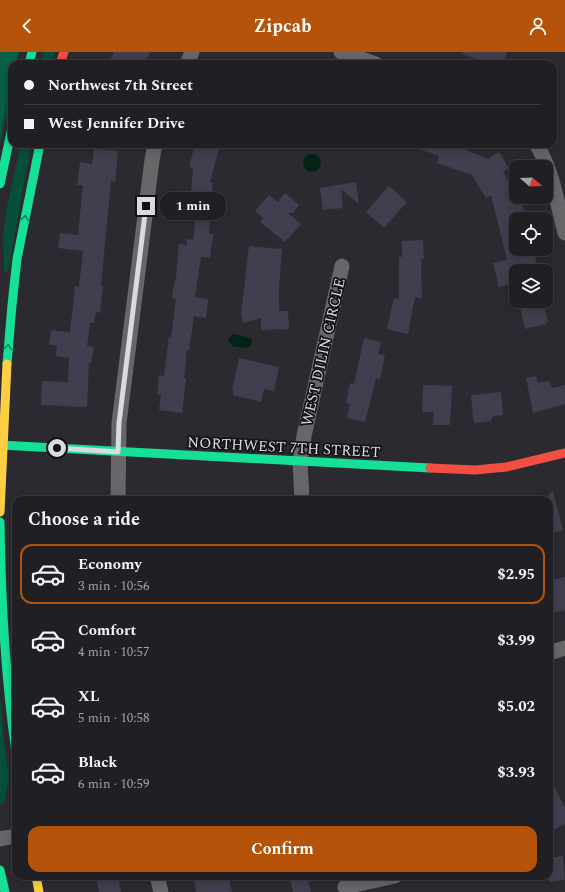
<!DOCTYPE html>
<meta charset="utf-8">
<style>
:root{--surface:#202024;--page:#28282c;--text:#f1f3f6;--muted:#a2a3a6;--line:#3d3e41;--accent:#b45309}
body{margin:0;font-family:Spectral,serif;background:var(--page);color:var(--text);height:100vh;display:flex;flex-direction:column;font-size:15px;white-space:nowrap}
*{box-sizing:border-box;margin:0}
p{font-size:13px;color:var(--muted)}
.icon{flex:none;width:22px;height:22px;fill:none;stroke:currentColor;stroke-width:2;stroke-linecap:round;stroke-linejoin:round}
.map{position:relative;flex:1;overflow:hidden}
.panel{position:absolute;left:12px;top:444px;width:541px;height:384px;display:flex;flex-direction:column;background:var(--surface);border-radius:12px;box-shadow:0 2px 10px #0003,0 0 0 1px var(--line)}
.panel>*{flex:none}
.top-card{position:absolute;left:8px;top:8px;width:549px;height:88px;border-radius:12px;box-shadow:0 2px 10px #0003,0 0 0 1px var(--line);display:grid;align-content:center;height:88px;padding:0 16px;background:var(--surface)}
.needle{width:26px;rotate:109deg}
.fabs{position:absolute;left:509px;top:108px;display:grid;gap:8px}
.fabs a{display:grid;place-items:center;width:44px;height:44px;border-radius:8px;background:var(--surface);box-shadow:0 2px 10px #0003,0 0 0 1px var(--line);font-size:20px}
.end{position:absolute;width:18px;height:18px;margin:-9px;border:5px solid #dbdae0;background:#111;box-shadow:0 0 0 2px #111}
.from{border-radius:50%}
.bubble{position:absolute;height:28px;border-radius:12px;background:var(--surface);box-shadow:0 2px 10px #0003,0 0 0 1px var(--line);font-size:13px;font-weight:700;line-height:28px;text-align:center}
.top-card b{display:flex;align-items:center;gap:14px;height:38px;font-size:15px}
.top-card b+b{border-top:1px solid var(--line)}
.top-card i{width:10px;height:10px;background:var(--text)}
ul{padding:0;list-style:none}
li{display:flex;align-items:center;gap:12px;height:60px;margin:0 8px 6px;padding:0 8px;border:2px solid transparent;border-radius:12px}
li div{flex:1}
li b{display:block;font-size:15px}
li em{font-style:normal;font-weight:700}
li.on{border-color:var(--accent)}
li>.icon{width:36px;height:36px;stroke-width:1.5}
h2{padding:0 16px;font-size:18px;line-height:48px}
.cta{display:flex;gap:8px;margin-top:auto;padding:8px 16px}
.cta a{flex:1;height:46px;border-radius:12px;background:var(--accent);color:#fff;font-size:16px;font-weight:700;line-height:46px;text-align:center}
header{display:flex;justify-content:space-between;align-items:center;height:52px;padding:0 16px;background:var(--accent);color:#fff;font-size:18px;font-weight:700}
.map>svg:first-child{display:block}
</style>
<header><svg class="icon" aria-label="back" viewBox="0 0 24 24"><path d="M15 5l-7 7 7 7"/></svg>Zipcab<svg class="icon" aria-label="person" viewBox="0 0 24 24"><circle cx="12" cy="8" r="4"/><path d="M4 21q1-7 8-7t8 7"/></svg></header>
<div class="map">
<svg width="565" height="840" viewBox="0 0 565 840">
<rect width="100%" height="100%" fill="#2b2a30"/>
<!-- green -->
<path fill="#064f39" d="M44 0H55L51 12H40Z
M12 27V41L0 92V80Z
M21 92H31L8 220 4 219 3 185 7 155Z
M0 644 4 688 9 726 4 751 0 752Z"/>
<!-- forest -->
<path fill="#086146" d="M0 0H19L15 12H12V27L0 80Z"/>
<!-- water -->
<path fill="#042317" d="M303 111a9 9 0 1 1 18 0a9 9 0 1 1-18 0Z
M234 282 250 286 252 289 251 294 245 296 232 294 228 288 232 283Z"/>
<!-- building -->
<path fill="#433e4f" d="M114 0H150L144 12H108Z
M463 0H507L503 12H491L462 2Z
M195 92H220L210 131H213L209 182H213L210 206 201 205 195 245 208 247 206 266 194 264 189 299 187 298 184 326H186L182 361 159 358 161 343 157 342 159 323 164 324 169 285 171 286 176 247 172 246 175 227H176L179 192 187 193V187L193 188 196 164 179 162 182 142 191 143 193 116 189 115Z
M411 92H466L464 97 488 107 499 100 509 116 503 120 516 140V145H519L521 148 526 167H516V197H533L537 213 534 214 535 219H516V230L499 235 493 211 507 208 491 143 486 146 472 123 437 111 439 104 410 94Z
M94 97 118 99 115 129H111L101 234H103L100 261 96 260 94 271H90L87 294 94 295 91 311H89L87 355 41 353 42 329 68 330 69 306 56 304 57 294 49 292 51 278 70 280 75 234 79 235 83 199 58 196 60 181 78 183 83 133H77L80 110 92 112Z
M356 130 359 152 341 137 343 156 323 158 320 136Z
M389 134 407 150 384 176 366 160Z
M285 141 299 153 293 161H288L301 172 285 190 260 170 263 166 255 159 269 143 278 150Z
M423 188 424 207H421L422 247 415 245 408 282 387 277 394 246 399 247V205H402V189Z
M249 194 282 197 279 235V259H288L289 277 261 278V266L243 271 241 263Z
M525 249H543L548 270H546V272L525 277 520 254 526 253Z
M364 286 381 290 378 302 385 303 380 327 376 326 365 370 347 366 350 352 346 351 350 331 354 332Z
M239 306 279 315 274 339 264 337 261 350 233 343 234 339H232Z
M536 324 538 331 549 329 552 336 565 333V352L533 361 526 326Z
M423 333 452 334 450 373H433L434 360H422Z
M501 340 503 363 493 364 491 369 475 371 474 368 473 367 471 343Z
M553 440 563 478 549 482V441Z
M565 525V558L549 562V529Z
M549 724 565 756V772L549 780Z
M563 804 565 828 549 830V806Z
M96 824H118L121 840H99Z
M193 824H228L232 840H196Z
M289 824H307L311 840H293Z"/>
<g fill="none" stroke-linecap="round" stroke-linejoin="round">
<!-- street -->
<path stroke="#676769" stroke-width="15" d="M341 0 376 12
M187 12 192 0
M536 92C553 118 557 152 565 181
M118 448 119 371 152 108 155 92
M302 448 300 409 304 384 342 214
M549 601 565 596
M0 787 16 784
M157 824 161 840
M345 835 395 824"/>
<!-- fast -->
<path stroke="#16e098" stroke-width="9" d="M29 12 32 0
M0 132 12 76
M7 312 12 253 17 207 40 92
M0 393 430 416
M0 470C1 547 5 624 16 700
M0 818 5 840"/>
<!-- slow -->
<path stroke="#ffcf43" stroke-width="9" d="M0 460 7 312
M36 824 39 840"/>
<!-- jam -->
<path stroke="#f24e42" stroke-width="9" d="M60 12 64 0
M430 416 475 418 506 415 565 401"/>
</g>
<!-- one-way arrows -->
<defs><path id="oneway-chevron" d="M-2-3.5L2.5 0L-2 3.5" fill="none" stroke-width="1.6" stroke-linecap="round" stroke-linejoin="round"/></defs>
<g stroke="#15835e">
<use href="#oneway-chevron" transform="translate(25 166) rotate(-80)"/>
<use href="#oneway-chevron" transform="translate(8 295) rotate(-84)"/>
</g>
<g fill="none" stroke-linecap="round" stroke-linejoin="round">
<!-- route -->
<path stroke="#dbdae0" stroke-width="5" d="M57 396 118 400 119 371 146 154"/>
</g>
<g text-anchor="middle" stroke-width="3.5" stroke-linejoin="round" paint-order="stroke">
<!-- street labels -->
<g font-size="15" fill="#dbdae0" stroke="#131216">
<text transform="translate(323 300) rotate(-77)" y="5">WEST DILIN CIRCLE</text>
<text transform="translate(284 395) rotate(3)" y="5">NORTHWEST 7TH STREET</text>
</g>
</g>
</svg>
<div class="fabs">
<a><svg class="needle" viewBox="-14 -14 28 28"><path d="M0-13l5 13h-10z" fill="#e53935"/><path d="M0 13l5-13h-10z" fill="#a2a3a6"/></svg></a>
<a><svg class="icon" aria-label="locate" viewBox="0 0 24 24"><circle cx="12" cy="12" r="6"/><path d="M12 2v4M12 18v4M2 12h4M18 12h4"/></svg></a>
<a><svg class="icon" aria-label="layers" viewBox="0 0 24 24"><path d="M12 4l9 5-9 5-9-5zM3 14l9 5 9-5"/></svg></a>
</div>
<i class="end from" style="left:57px;top:396px"></i>
<i class="end" style="left:146px;top:154px"></i>
<div class="bubble" style="left:160px;top:140px;width:66px">1 min</div>
<div class="top-card">
<b><i class="from"></i>Northwest 7th Street</b>
<b><i></i>West Jennifer Drive</b>
</div>
<section class="panel">
<h2>Choose a ride</h2>
<ul>
<li class="on"><svg class="icon" aria-label="car" viewBox="0 0 24 24"><path d="M5 17H2v-5l4-1 3-4h7l3 4 3 1v5h-3M9 17h6M6 11h13"/><circle cx="7" cy="17" r="2"/><circle cx="17" cy="17" r="2"/></svg><div><b>Economy</b><p>3 min · 10:56</p></div><em>$2.95</em></li>
<li><svg class="icon" aria-label="car" viewBox="0 0 24 24"><path d="M5 17H2v-5l4-1 3-4h7l3 4 3 1v5h-3M9 17h6M6 11h13"/><circle cx="7" cy="17" r="2"/><circle cx="17" cy="17" r="2"/></svg><div><b>Comfort</b><p>4 min · 10:57</p></div><em>$3.99</em></li>
<li><svg class="icon" aria-label="car" viewBox="0 0 24 24"><path d="M5 17H2v-5l4-1 3-4h7l3 4 3 1v5h-3M9 17h6M6 11h13"/><circle cx="7" cy="17" r="2"/><circle cx="17" cy="17" r="2"/></svg><div><b>XL</b><p>5 min · 10:58</p></div><em>$5.02</em></li>
<li><svg class="icon" aria-label="car" viewBox="0 0 24 24"><path d="M5 17H2v-5l4-1 3-4h7l3 4 3 1v5h-3M9 17h6M6 11h13"/><circle cx="7" cy="17" r="2"/><circle cx="17" cy="17" r="2"/></svg><div><b>Black</b><p>6 min · 10:59</p></div><em>$3.93</em></li>
</ul>
<div class="cta"><a>Confirm</a></div>
</section>
</div>
